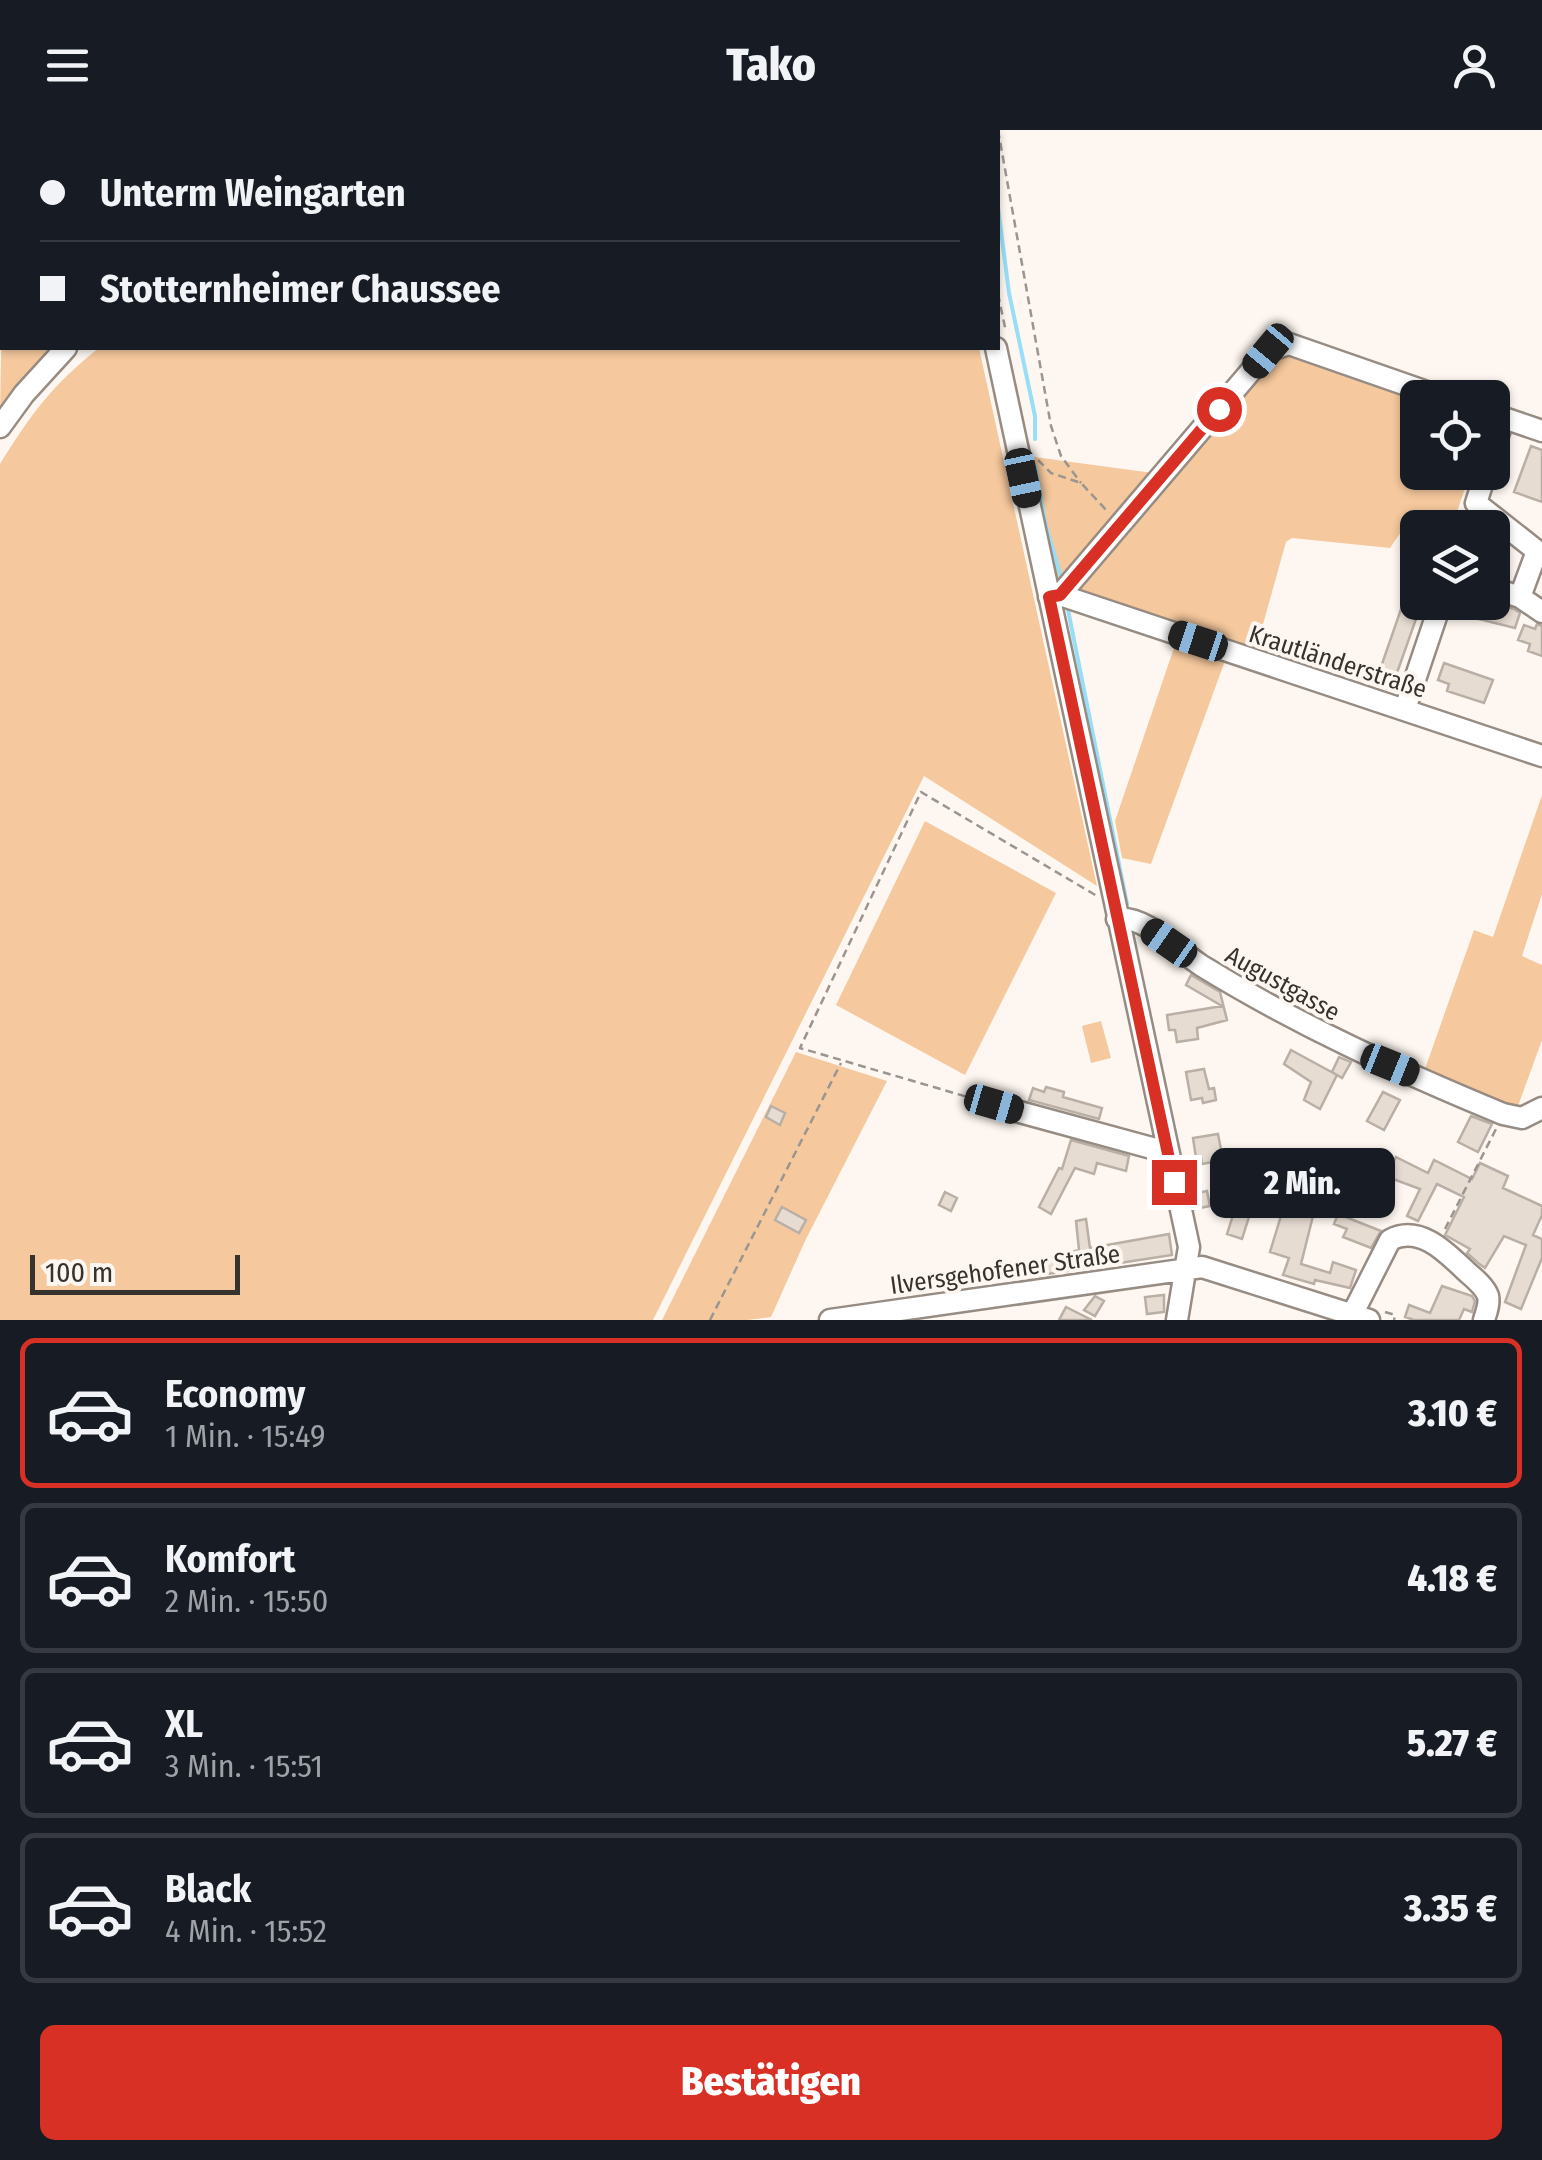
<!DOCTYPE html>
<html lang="de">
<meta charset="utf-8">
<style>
:root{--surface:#171b24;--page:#20242c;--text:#f1f3f6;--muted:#9ea1a6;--line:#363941;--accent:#d93025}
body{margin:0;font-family:"Fira Sans Condensed",sans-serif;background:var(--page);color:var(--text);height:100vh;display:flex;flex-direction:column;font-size:38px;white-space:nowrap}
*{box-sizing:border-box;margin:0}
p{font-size:32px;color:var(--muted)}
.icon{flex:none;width:55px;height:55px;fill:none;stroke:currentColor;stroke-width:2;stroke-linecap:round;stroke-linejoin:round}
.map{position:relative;height:1190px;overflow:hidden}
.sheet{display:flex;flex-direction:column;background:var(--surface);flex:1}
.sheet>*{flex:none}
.top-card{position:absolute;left:0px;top:0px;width:1000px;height:220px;box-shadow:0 2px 8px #0004;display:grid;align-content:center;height:220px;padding:0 40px;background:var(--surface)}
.buttons{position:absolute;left:1400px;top:250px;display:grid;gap:20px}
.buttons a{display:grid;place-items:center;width:110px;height:110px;border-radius:15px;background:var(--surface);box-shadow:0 2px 8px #0004;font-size:50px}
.scale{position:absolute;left:30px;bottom:25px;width:210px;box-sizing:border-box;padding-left:10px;border:5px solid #36322e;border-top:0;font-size:28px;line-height:35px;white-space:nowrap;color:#36322e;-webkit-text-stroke:8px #fef7f1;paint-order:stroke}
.end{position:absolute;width:45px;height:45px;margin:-22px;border:12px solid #d93025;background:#fff;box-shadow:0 0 0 5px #fff}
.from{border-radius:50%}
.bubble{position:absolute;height:70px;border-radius:15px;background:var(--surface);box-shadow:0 2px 8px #0004;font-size:32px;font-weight:800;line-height:70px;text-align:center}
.car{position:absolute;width:30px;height:60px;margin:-30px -15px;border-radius:12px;box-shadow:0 0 8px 2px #0007;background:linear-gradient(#222 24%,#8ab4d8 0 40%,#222 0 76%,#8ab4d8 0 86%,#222 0)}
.top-card b{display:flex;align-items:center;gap:35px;height:95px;font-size:38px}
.top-card b+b{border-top:2px solid var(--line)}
.top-card i{width:25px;height:25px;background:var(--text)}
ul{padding:18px 0 0;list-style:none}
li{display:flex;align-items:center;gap:30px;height:150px;margin:0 20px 15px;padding:0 20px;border:5px solid var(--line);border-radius:15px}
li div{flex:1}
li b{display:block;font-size:38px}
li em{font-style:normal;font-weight:800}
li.current{border-color:var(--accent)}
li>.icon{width:90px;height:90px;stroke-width:1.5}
.action{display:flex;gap:20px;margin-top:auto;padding:20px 40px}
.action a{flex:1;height:115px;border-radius:15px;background:var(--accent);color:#fff;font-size:40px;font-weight:800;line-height:115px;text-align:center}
header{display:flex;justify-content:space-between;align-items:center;height:130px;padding:0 40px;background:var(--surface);font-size:45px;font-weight:800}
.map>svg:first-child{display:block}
</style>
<header><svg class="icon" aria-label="menu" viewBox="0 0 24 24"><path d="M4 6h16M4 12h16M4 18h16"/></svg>Tako<svg class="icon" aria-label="person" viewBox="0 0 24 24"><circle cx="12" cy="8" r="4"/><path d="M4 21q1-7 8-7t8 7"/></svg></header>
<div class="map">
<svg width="1542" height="1190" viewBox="0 0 1542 1190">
<rect width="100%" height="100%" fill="#fef7f1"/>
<!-- green -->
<path fill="#f5c89d" d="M298 0H938L939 2H292Z
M2 172V218H57L0 284Z
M99 218H979L1097 756 924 646 653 1190H0V334C31 284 52 255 99 218Z
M1282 224H1297L1418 268V342L1470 343 1453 394 1416 380 1390 418 1292 408 1286 412 1258 512V522L1085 464 1080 460 1081 452 1272 231Z
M1027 326 1153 343 1061 450 1051 441Z
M1176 512 1226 528 1151 734 1122 728 1115 691Z
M1542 665V764L1522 826 1542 835V910L1518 976 1499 974 1425 939 1474 800 1493 807Z
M925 691 1056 763 965 945 836 875Z
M1101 891 1111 928 1091 933 1082 896Z
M796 922 887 951 805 1111 771 1187 747 1190H662Z"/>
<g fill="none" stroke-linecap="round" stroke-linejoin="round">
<!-- stream -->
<path stroke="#97def6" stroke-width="4" d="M987 0 988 2
M998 77 1009 163 1035 286V309
M1035 336 1046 396 1061 447
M1068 480 1127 774
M1137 802 1174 827
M1272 887 1375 939"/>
</g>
<!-- building -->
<path fill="#e7dcd2" stroke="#b9afa5" stroke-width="2.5" d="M1531 316 1542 320V372L1514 362Z
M1415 439 1418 472H1422L1391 560 1375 554Z
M1463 472H1483L1514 479 1520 483 1515 498 1459 484Z
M1537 494 1542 496V526L1528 521 1530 514 1518 510 1524 495 1535 499Z
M1444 533 1493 550 1484 573 1447 561 1449 554 1438 550Z
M1191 845 1220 862 1227 890 1197 898 1198 909 1177 912 1175 900H1169L1167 885 1222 876 1186 855Z
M1291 920 1337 945 1332 942 1339 927 1351 932 1342 948 1337 945 1320 979 1304 970 1311 952 1284 934Z
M1204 939 1209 959 1214 958 1216 970 1203 973 1202 968 1191 970 1186 942Z
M1046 957 1064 962 1063 967 1102 978 1099 989 1029 970 1033 958 1044 962Z
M1383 962 1400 970 1384 1000 1367 991Z
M771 976 785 983 780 995 766 987Z
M1471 986 1492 994 1478 1022 1458 1012Z
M1218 1004 1223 1030 1202 1034 1201 1027 1196 1028 1193 1008Z
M1071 1010 1129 1026 1126 1041 1097 1033 1094 1044 1075 1038 1051 1084 1039 1077 1059 1038 1062 1039Z
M1396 1027 1428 1043 1434 1030 1472 1049 1480 1033 1508 1046 1503 1058 1542 1076V1085L1533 1105 1542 1109V1128L1521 1179 1505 1172 1526 1115 1504 1106 1485 1138 1478 1133 1467 1123 1470 1119 1445 1105 1464 1067 1437 1054 1418 1091 1407 1086 1420 1059 1385 1046Z
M1329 1031 1365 1052 1359 1063 1341 1052 1327 1077 1316 1074 1301 1134 1330 1143 1333 1132 1356 1140 1350 1158 1315 1150 1314 1154 1283 1145 1289 1128 1270 1122 1287 1066 1307 1071Z
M1207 1061 1210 1076 1195 1079 1192 1064Z
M945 1062 957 1068 951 1081 939 1075Z
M782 1077 806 1090 799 1103 775 1090Z
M1234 1082 1249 1087 1242 1109 1227 1104Z
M1338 1084 1381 1101 1371 1118 1343 1107 1347 1099 1334 1094Z
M1086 1089 1090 1118 1169 1104 1172 1125 1035 1146 1043 1129 1079 1120 1076 1091Z
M1442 1156 1472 1166 1475 1171 1472 1182 1464 1179 1459 1190H1414L1405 1187 1409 1175 1430 1183Z
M1164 1165V1182L1147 1184 1145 1167Z
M1095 1166 1104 1171 1095 1186 1084 1180Z
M1066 1177 1092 1190H1059Z"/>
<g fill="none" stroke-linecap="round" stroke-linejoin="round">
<defs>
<path id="minor" d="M942 0 943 2
M996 218 1189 1117 1177 1190
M1492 284 1542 301
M0 297 24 264 66 218
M1492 323 1504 288
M1486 342 1476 373 1537 421 1520 467
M1492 458 1520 467 1542 482
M1060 465 1542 626
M1049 467 1060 465 1268 221 1289 214 1444 268
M1405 579 1441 472
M1117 789C1146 785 1178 821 1202 836 1298 895 1399 941 1503 984L1522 988 1542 978
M994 975 1159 1020 1167 1019
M1352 1185 1390 1110C1420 1094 1447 1123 1467 1142 1474 1148 1485 1157 1488 1166 1490 1174 1486 1183 1484 1190
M830 1190 1202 1137 1369 1190"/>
<path id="highway" d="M28 2 29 0
M72 2 102 0
M261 2 266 0
M0 33 2 27
M0 68 2 62
M0 163 2 160"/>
</defs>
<!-- minor casing -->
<use href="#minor" stroke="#968c83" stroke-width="25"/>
<!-- highway casing -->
<use href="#highway" stroke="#968c83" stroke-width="35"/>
<!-- path -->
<path stroke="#9a9590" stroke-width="2.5" stroke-dasharray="8 5" stroke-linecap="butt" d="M961 0 962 2
M998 0 1051 296 1061 326 1081 353
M998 164 1006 202
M1038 330 1051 343 1081 353 1109 383
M1460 398 1465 384
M978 970 800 918 921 662 1097 766
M1445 1099 1496 999
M1385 1182 1395 1185 1394 1190
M710 1190 841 933"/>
<!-- minor -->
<use href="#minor" stroke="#fff" stroke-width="20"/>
<!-- highway -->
<use href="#highway" stroke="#fff" stroke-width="30"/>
</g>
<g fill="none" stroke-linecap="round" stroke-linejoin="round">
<!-- route -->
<path stroke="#d93025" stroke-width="12" d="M1174 1052 1049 467 1060 465 1219 279"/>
</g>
<g text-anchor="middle" stroke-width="8" stroke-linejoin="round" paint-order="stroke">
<!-- street labels -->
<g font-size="25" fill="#36322e" stroke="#fef7f1">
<text transform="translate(1338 531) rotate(18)" y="9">Krautländerstraße</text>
<text transform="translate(1283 853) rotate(29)" y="9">Augustgasse</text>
<text transform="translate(1005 1139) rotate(-8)" y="9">Ilversgehofener Straße</text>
</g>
</g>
</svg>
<div class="buttons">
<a><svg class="icon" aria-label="locate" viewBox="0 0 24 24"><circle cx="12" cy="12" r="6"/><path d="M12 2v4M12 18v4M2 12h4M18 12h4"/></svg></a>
<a><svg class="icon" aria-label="layers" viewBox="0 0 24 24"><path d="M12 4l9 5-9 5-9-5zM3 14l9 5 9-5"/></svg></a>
</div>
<div class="scale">100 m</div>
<i class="end from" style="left:1219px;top:279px"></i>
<i class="end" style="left:1174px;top:1052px"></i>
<div class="bubble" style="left:1210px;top:1018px;width:185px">2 Min.</div>
<i class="car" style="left:1268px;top:221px;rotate:220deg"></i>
<i class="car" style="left:1023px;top:348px;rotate:168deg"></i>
<i class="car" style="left:1198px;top:511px;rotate:288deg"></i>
<i class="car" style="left:1169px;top:813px;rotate:305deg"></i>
<i class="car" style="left:1390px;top:935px;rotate:112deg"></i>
<i class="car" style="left:994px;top:974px;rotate:106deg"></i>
<div class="top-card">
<b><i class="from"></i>Unterm Weingarten</b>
<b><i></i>Stotternheimer Chaussee</b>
</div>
</div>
<section class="sheet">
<ul>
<li class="current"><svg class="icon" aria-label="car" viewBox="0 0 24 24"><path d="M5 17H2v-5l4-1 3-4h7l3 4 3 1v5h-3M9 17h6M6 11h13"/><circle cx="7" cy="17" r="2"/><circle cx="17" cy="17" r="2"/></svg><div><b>Economy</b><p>1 Min. · 15:49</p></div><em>3.10 €</em></li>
<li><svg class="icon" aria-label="car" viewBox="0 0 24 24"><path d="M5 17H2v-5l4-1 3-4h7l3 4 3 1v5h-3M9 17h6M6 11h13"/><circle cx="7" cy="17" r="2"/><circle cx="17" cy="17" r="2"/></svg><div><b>Komfort</b><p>2 Min. · 15:50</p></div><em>4.18 €</em></li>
<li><svg class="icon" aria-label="car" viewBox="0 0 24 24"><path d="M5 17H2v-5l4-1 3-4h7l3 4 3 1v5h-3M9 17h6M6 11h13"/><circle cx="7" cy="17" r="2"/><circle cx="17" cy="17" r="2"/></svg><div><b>XL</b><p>3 Min. · 15:51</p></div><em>5.27 €</em></li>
<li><svg class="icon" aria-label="car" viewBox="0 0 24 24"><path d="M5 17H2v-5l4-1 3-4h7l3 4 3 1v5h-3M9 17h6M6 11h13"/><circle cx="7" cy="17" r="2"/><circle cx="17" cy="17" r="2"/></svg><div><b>Black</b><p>4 Min. · 15:52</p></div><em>3.35 €</em></li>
</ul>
<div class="action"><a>Bestätigen</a></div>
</section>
